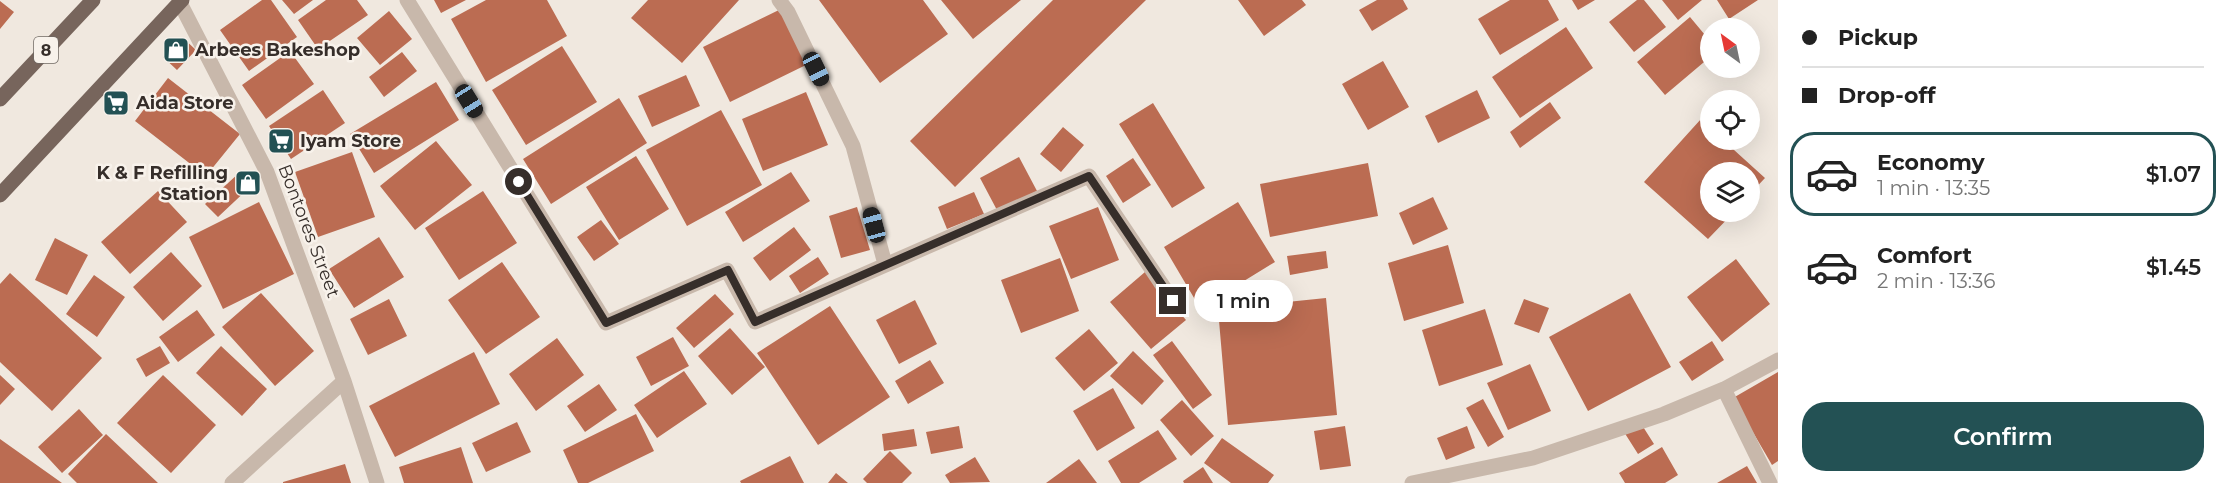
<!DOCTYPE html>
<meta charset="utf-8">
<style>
:root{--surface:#fff;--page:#f2f2f2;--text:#222;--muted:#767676;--line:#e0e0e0;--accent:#235154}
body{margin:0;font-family:Montserrat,sans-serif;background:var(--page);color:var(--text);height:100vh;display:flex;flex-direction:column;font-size:22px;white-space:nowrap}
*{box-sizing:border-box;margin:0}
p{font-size:20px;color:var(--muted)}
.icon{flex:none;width:33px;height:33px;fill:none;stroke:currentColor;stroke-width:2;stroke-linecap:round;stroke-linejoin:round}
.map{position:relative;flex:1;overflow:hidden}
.side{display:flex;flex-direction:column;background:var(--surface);width:450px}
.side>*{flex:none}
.top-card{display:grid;align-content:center;height:132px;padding:0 24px;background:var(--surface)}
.needle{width:39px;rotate:327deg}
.fabs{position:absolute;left:1700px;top:18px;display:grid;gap:12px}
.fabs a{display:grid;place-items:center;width:60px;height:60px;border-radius:50%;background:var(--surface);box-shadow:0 6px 24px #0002;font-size:30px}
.end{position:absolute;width:27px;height:27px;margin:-14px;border:8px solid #362e2a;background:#fff;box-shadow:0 0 0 3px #fff}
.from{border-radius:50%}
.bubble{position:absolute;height:42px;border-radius:21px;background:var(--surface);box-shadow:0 6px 24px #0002;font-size:20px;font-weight:600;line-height:42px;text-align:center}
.car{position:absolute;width:18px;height:36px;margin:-18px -9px;border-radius:8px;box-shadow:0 0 4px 2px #0007;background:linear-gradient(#222 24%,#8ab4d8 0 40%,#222 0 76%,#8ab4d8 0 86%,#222 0)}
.top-card b{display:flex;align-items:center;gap:21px;height:57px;font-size:22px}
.top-card b+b{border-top:2px solid var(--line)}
.top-card i{width:15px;height:15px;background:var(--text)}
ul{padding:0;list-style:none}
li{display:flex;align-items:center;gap:18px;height:84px;margin:0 12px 9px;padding:0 12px;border:3px solid transparent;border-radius:24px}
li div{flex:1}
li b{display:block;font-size:22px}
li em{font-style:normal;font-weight:600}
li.current{border-color:var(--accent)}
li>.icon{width:54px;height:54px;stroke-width:1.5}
.primary-button{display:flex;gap:12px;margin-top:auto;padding:12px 24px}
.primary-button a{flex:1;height:69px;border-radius:24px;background:var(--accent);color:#fff;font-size:24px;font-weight:600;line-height:69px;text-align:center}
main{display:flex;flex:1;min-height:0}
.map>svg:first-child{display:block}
</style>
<main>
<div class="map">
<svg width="1778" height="483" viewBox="0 0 1778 483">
<rect width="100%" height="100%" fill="#f0e8df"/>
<!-- building -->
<path fill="#bb6c52" d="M262 0H271L297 37 249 71 220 30Z
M282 0H313L294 14Z
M326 0H357L368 15 318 49 298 20Z
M434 0H466L441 13Z
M486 0H547L567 36 486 82 451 19Z
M648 0H739L682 63 631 18Z
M819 0H923L948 34 880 83Z
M941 0H1021L973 39Z
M1053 0H1146L955 187 910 141Z
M1238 0H1302L1306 5 1264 36Z
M1377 0H1403L1408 9 1372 31 1359 10Z
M1510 0H1548L1559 20 1500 55 1478 19Z
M1572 0H1595L1578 10Z
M1637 0H1644L1666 27 1634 52 1609 22Z
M1662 0H1702L1678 20Z
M1717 0H1758L1729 19Z
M0 1 14 12 0 29Z
M783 8 810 63 730 102 703 47Z
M389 11 412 39 380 65 357 38Z
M1690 17 1710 41V57L1665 95 1637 62Z
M1566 27 1593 68 1520 118 1492 77Z
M182 37 196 50 177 70 163 57Z
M562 46 597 102 526 145 492 90Z
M290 51 314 84 266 119 242 85Z
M402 52 417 71 384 97 369 77Z
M1383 61 1409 107 1368 130 1342 84Z
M686 75 700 106 652 127 638 96Z
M168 78 240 134 206 176 135 121Z
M436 82 459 120 374 173 350 134Z
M323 90 345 123 291 159 269 126Z
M1477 90 1490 118 1438 143 1425 116Z
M806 92 828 145 763 171 742 119Z
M619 98 647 143 551 204 523 159Z
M1550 102 1561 118 1520 148 1510 132Z
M1153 103 1205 188 1172 208 1119 124Z
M721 110 762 185 687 226 646 150Z
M1701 119 1710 127V140H1723L1765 178 1749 195V172H1710V212H1734L1708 239 1644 182Z
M1063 127 1084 145 1061 172 1040 154Z
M436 141 472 185 415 230 380 186Z
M352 152 375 217 318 237 295 172Z
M636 156 669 209 619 240 586 187Z
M1019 157 1037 191 998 212 980 178Z
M1133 158 1151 185 1123 203 1106 176Z
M1368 163 1378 216 1270 237 1260 184Z
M791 172 810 201 743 242 725 212Z
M239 173 251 186 218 217 205 204Z
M158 191 187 222 130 274 101 242Z
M483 191 517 243 459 280 425 228Z
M974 192 984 214 947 229 938 207Z
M1433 197 1448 229 1413 245 1399 213Z
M259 202 294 274 223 309 189 237Z
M1238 202 1275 262 1200 308 1164 247Z
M857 207 870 250 841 258 829 216Z
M1098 207 1119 260 1071 279 1049 226Z
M601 220 619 244 594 261 577 237Z
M794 227 811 250 770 281 753 258Z
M379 237 404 277 354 308 329 269Z
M55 238 88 255 67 295 35 280Z
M1448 245 1464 303 1404 321 1388 263Z
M1326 251 1328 268 1290 275 1287 256Z
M171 252 202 286 163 321 133 287Z
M818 257 829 274 800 293 789 276Z
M1060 258 1079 311 1021 333 1001 280Z
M1736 259 1770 304 1722 342 1687 297Z
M502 262 540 317 486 354 448 300Z
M1145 272 1186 320 1151 349 1110 302Z
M10 273 102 358 52 411 0 362V284Z
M94 275 125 297 97 337 66 314Z
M261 293 314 351 275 386 222 327Z
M1630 293 1671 367 1588 411 1549 337Z
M715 294 734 314 694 348 676 328Z
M1326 298 1337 415 1228 425 1218 309Z
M389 299 407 336 368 355 350 319Z
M1524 299 1549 308 1539 333 1514 324Z
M915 300 937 344 899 364 876 320Z
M830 306 890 397 818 445 757 353Z
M1485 309 1503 365 1439 386 1422 330Z
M197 310 215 335 178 362 159 337Z
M730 328 765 367 732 395 698 356Z
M1089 329 1118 363 1084 391 1055 358Z
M673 337 689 366 651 386 636 357Z
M557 338 584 375 536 411 509 374Z
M1172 341 1212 395 1193 409 1153 355Z
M1712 341 1724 360 1692 381 1679 362Z
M160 346 170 363 146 377 136 359Z
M221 346 267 389 242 416 196 373Z
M1133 351 1164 381 1142 405 1110 376Z
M474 352 500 404 395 457 369 406Z
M930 360 944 383 908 404 895 381Z
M1530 364 1551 411 1508 430 1487 383Z
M684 371 707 404 657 438 634 405Z
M1778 372V461L1772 465 1733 398Z
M0 375 15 389 0 405Z
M163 375 216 425 171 473 117 423Z
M599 384 617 410 585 432 567 406Z
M1113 388 1135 428 1097 451 1073 411Z
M1483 399 1504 437 1488 447 1466 408Z
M1182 400 1214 436 1191 456 1160 420Z
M79 409 103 435 62 473 38 447Z
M636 414 654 451 588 483H578L563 450Z
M517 422 531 452 486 472 472 443Z
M1640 422 1654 444 1638 454 1624 432Z
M959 426 963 448 931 454 926 432Z
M1345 426 1351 466 1320 470 1314 431Z
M1467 426 1475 448 1446 460 1437 438Z
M914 429 917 446 884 451 882 434Z
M1158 430 1177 459 1139 483H1121L1108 461Z
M106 434 158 483H77L68 474Z
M1222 438 1274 475 1268 483H1231L1204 463Z
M0 439 62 483H0Z
M461 447 473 483H404L399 467Z
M1662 447 1678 475 1665 483H1625L1619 473Z
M890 451 912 473 902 483H867L863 479Z
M790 456 804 483H741L740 481Z
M975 457 990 482 950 483 945 475Z
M1079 459 1097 483H1046Z
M345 464 351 483H283V482Z
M1747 466 1757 483H1717Z
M1203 467 1213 483H1184L1183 481Z
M836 473 848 483H828Z"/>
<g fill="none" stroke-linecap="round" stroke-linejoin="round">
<!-- minor -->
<path stroke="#c8b8ab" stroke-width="15" d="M407 0 606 323 727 270 755 322 1089 176 1173 301
M779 0 788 12 853 146 885 264
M180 3 267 172 344 381 377 483
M1724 389 1770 483
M232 483 344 381
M1412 483 1533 458 1664 414 1724 389 1778 360"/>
<!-- primary -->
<path stroke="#77655c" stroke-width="15" d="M0 99 93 0
M0 195 182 0"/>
</g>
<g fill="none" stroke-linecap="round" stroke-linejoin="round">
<!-- route -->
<path stroke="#362e2a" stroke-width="8" d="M519 182 606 323 728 270 755 322 1089 176 1173 301"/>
</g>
<!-- icons -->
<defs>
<symbol id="shop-square" viewBox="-11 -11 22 22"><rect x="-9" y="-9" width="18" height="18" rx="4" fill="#235154" stroke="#f8f2eb"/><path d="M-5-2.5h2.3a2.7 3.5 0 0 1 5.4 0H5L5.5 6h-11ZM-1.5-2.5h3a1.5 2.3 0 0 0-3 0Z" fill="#fff"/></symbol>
<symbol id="supermarket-square" viewBox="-11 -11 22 22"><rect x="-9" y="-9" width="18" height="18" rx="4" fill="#235154" stroke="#f8f2eb"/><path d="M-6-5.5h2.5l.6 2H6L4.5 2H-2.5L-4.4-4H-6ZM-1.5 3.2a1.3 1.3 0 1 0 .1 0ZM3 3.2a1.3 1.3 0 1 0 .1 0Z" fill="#fff"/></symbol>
</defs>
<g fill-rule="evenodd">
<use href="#shop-square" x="161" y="35" width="30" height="30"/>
<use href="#supermarket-square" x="101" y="88" width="30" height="30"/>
<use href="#supermarket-square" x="266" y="126" width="30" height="30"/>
<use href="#shop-square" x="233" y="168" width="30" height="30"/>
</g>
<g text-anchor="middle" stroke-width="5" stroke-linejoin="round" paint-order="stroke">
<!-- shield labels -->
<rect fill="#f8f2eb" stroke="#706964" stroke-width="1.5" x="34" y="37" width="24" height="26" rx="4.5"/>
<g font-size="16" font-weight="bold" fill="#362e2a">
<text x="46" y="56">8</text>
</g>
<!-- poi labels -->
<g font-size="18" font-weight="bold" fill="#362e2a" stroke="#f8f2eb" text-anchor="start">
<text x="195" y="56">Arbees Bakeshop</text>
<text x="136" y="109">Aida Store</text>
<text x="300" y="147">Iyam Store</text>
<text x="228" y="179" text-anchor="end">K &amp; F Refilling<tspan x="228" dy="21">Station</tspan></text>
</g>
<!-- street labels -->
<g font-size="18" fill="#362e2a" stroke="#f8f2eb">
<text transform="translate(309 231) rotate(69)" y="6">Bontores Street</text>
</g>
</g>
</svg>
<div class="fabs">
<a><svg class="needle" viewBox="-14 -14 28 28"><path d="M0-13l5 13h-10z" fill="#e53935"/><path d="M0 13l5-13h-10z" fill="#767676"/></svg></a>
<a><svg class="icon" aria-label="locate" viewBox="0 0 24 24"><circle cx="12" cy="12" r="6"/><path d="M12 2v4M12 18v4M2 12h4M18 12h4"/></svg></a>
<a><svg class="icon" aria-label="layers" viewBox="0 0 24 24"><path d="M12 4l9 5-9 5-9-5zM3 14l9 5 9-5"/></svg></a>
</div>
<i class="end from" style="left:519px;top:182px"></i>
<i class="end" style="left:1173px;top:301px"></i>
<div class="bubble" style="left:1194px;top:280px;width:99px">1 min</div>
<i class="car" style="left:816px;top:69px;rotate:154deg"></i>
<i class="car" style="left:469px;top:101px;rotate:148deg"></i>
<i class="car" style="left:874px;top:225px;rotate:345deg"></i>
</div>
<section class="side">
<div class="top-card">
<b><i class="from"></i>Pickup</b>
<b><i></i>Drop-off</b>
</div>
<ul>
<li class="current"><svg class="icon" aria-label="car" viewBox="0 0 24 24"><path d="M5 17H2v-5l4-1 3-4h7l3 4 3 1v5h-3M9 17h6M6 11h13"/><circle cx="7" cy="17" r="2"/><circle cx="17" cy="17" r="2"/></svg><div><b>Economy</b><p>1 min · 13:35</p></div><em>$1.07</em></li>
<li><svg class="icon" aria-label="car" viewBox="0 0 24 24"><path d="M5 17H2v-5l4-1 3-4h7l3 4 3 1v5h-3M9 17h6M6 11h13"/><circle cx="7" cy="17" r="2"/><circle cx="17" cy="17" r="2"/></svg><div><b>Comfort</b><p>2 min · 13:36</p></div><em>$1.45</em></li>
</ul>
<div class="primary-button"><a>Confirm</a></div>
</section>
</main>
